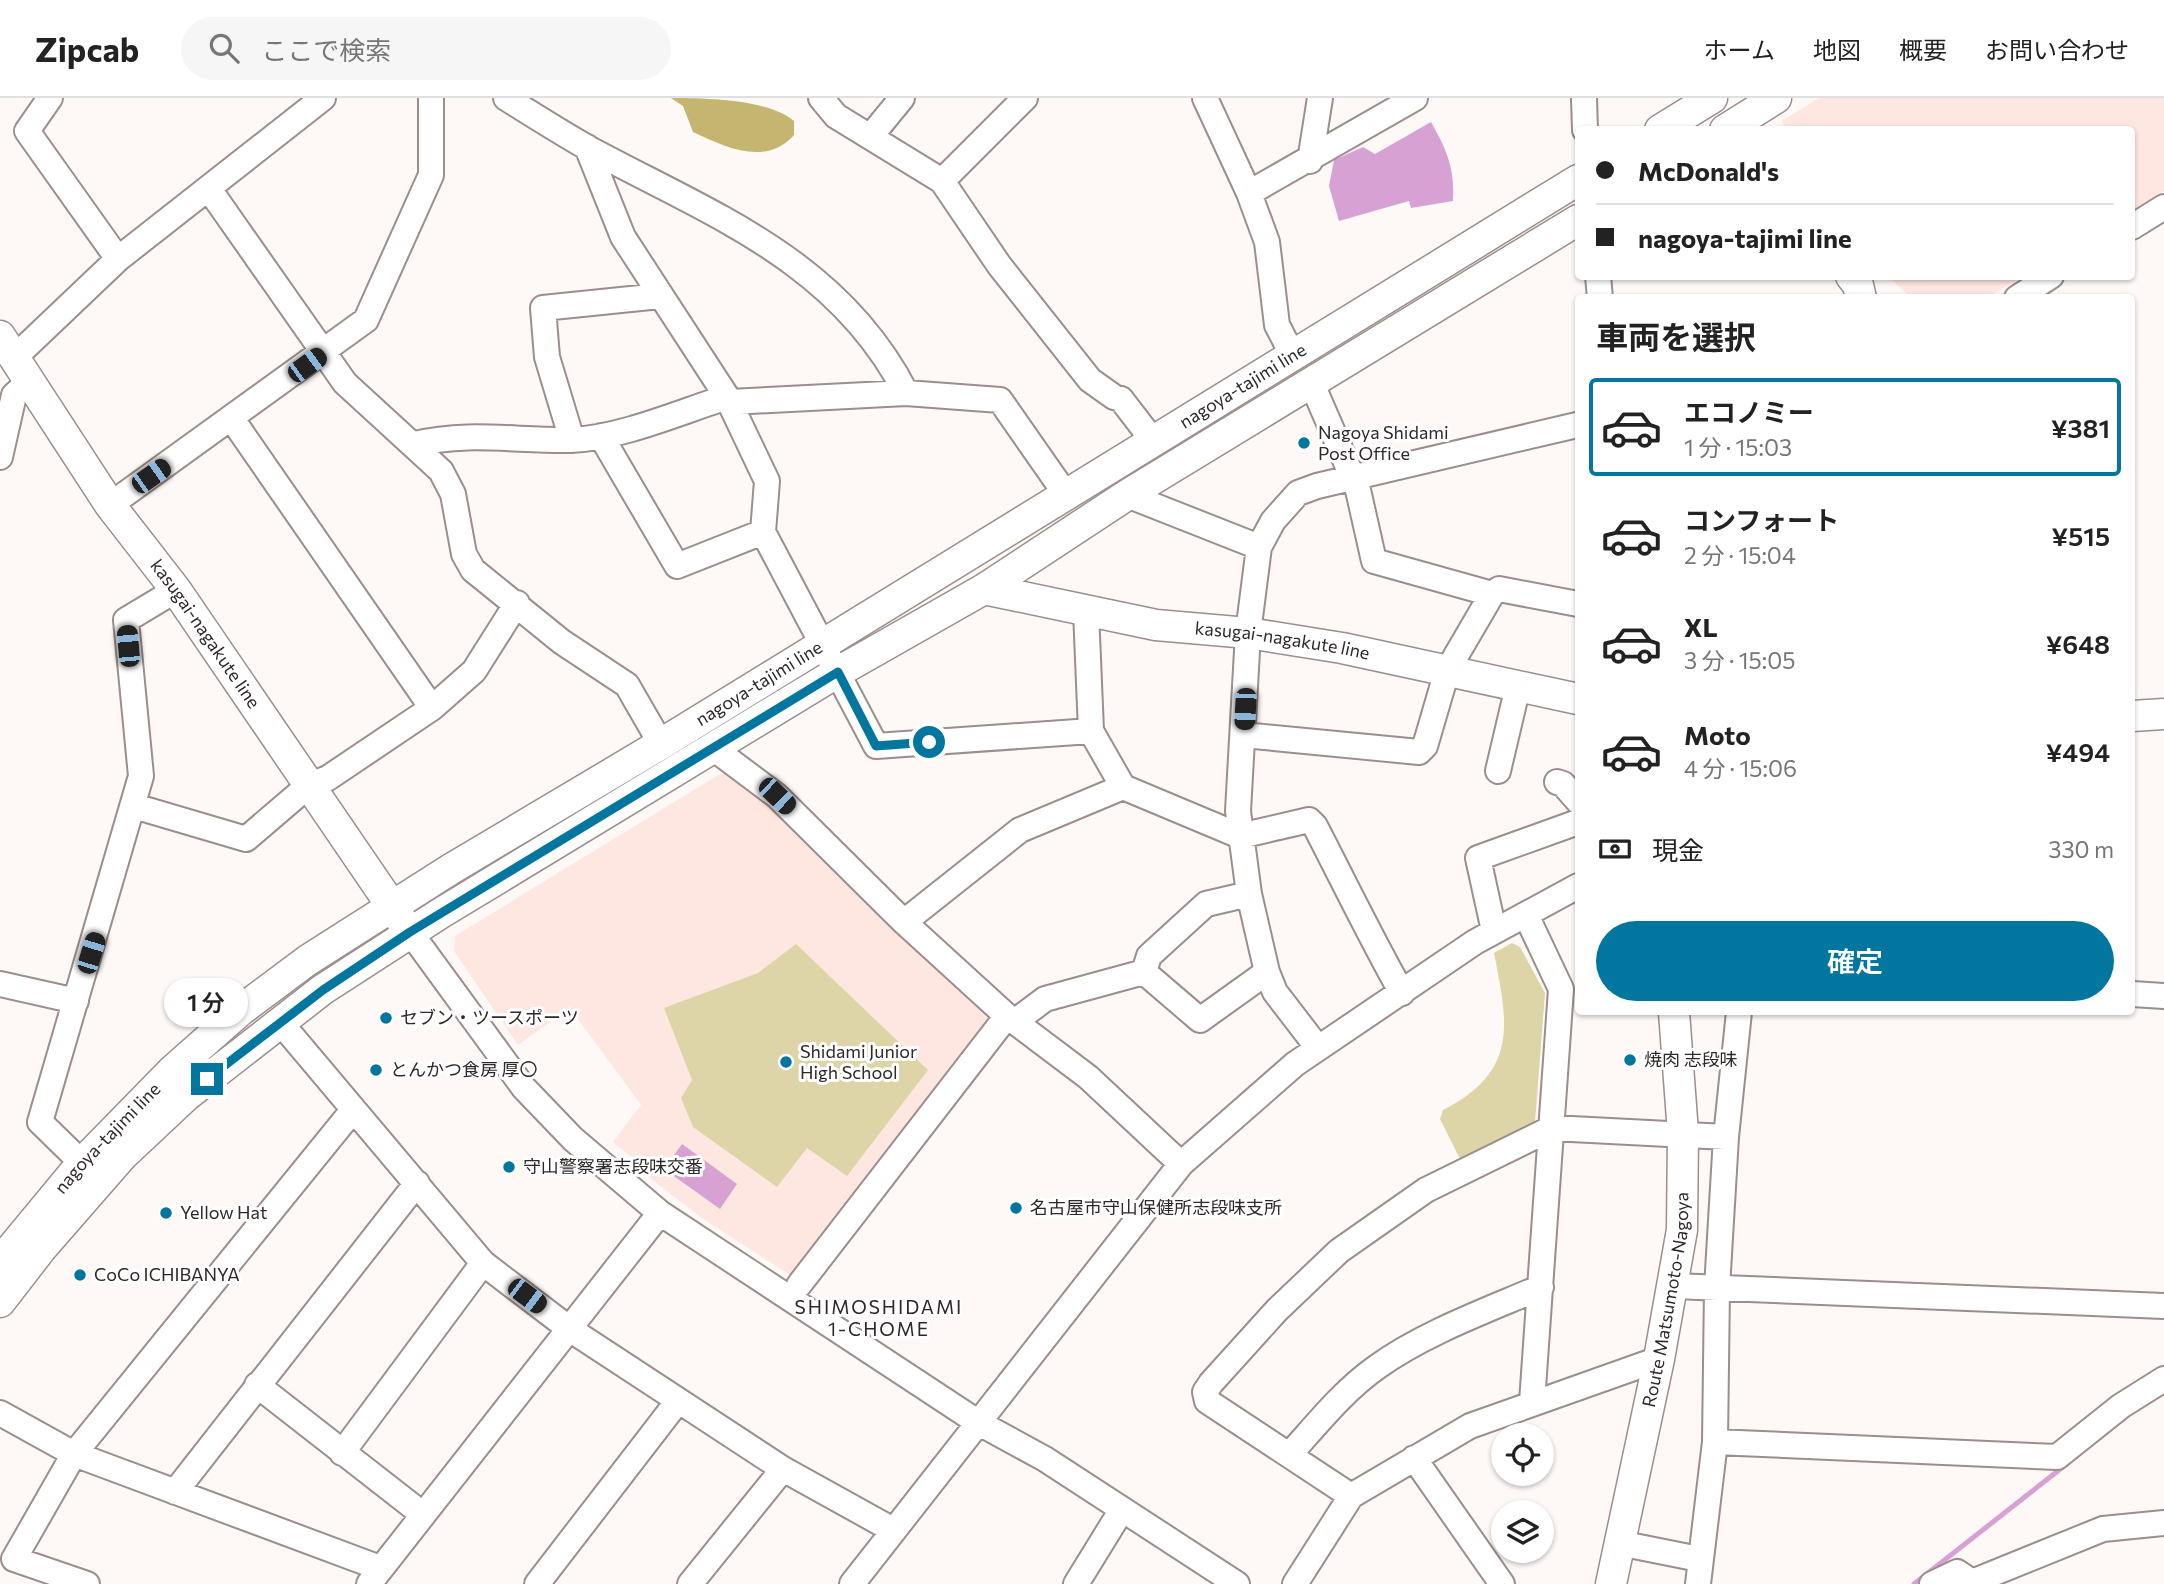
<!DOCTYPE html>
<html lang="ja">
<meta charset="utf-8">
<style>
:root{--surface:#fff;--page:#f6f6f6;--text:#222;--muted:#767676;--line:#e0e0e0;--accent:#0376a0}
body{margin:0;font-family:Commissioner,"Noto Sans JP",sans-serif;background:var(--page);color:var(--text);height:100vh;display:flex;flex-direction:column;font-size:26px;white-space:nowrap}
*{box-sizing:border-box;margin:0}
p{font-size:23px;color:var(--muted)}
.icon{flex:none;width:38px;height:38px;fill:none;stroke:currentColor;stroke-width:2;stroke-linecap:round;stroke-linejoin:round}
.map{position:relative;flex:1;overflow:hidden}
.side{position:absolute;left:1575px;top:196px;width:560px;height:721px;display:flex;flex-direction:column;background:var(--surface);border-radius:7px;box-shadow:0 2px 5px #0004}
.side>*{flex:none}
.banner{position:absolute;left:1575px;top:28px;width:560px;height:154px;border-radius:7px;box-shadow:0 2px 5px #0004;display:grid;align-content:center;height:154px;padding:0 21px;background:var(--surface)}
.tools{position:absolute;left:1491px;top:1325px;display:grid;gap:14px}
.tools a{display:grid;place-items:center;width:63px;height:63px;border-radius:50%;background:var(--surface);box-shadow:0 2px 5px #0004;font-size:35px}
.end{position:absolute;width:32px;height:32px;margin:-16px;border:9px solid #0376a0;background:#fff;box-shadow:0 0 0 4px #fff}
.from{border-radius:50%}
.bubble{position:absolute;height:49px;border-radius:24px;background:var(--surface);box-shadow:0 2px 5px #0004;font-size:23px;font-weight:600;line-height:49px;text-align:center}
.car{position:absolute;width:21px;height:42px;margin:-21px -10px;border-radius:9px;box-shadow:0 0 5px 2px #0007;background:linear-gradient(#222 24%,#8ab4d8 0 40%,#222 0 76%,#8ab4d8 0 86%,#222 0)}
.banner b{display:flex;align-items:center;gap:24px;height:66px;font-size:26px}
.banner b+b{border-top:2px solid var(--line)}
.banner i{width:18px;height:18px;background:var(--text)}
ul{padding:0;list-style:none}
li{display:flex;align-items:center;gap:21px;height:98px;margin:0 14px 10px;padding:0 7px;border:4px solid transparent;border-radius:7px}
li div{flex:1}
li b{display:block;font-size:26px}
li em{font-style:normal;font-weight:600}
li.on{border-color:var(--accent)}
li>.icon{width:63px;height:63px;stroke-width:1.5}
h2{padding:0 21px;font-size:32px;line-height:84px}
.pay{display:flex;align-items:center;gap:18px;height:77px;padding:0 21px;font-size:26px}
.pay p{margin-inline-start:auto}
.button{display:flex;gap:14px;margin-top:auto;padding:14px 21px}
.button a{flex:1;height:80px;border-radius:42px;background:var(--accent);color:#fff;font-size:28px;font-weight:600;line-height:80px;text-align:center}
header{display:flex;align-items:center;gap:42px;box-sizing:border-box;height:98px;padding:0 35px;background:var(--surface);border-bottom:2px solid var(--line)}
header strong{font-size:33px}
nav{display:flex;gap:38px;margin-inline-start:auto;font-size:24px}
.search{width:490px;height:63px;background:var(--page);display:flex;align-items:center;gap:18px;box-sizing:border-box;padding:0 24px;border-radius:38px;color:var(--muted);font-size:26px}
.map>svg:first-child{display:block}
</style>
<header>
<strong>Zipcab</strong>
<div class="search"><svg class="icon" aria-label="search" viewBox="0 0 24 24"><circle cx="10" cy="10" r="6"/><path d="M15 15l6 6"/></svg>ここで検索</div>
<nav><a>ホーム</a><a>地図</a><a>概要</a><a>お問い合わせ</a></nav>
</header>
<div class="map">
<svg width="2164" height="1486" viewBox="0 0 2164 1486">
<rect width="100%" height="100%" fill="#fef8f6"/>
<!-- built -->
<path fill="#fee7e1" d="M1819 0H2164V93L2132 113V32L1787 31 1782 23Z
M1889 179H2022L1987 200 1910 199Z
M720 676H730L782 721 996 922 799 1175 790 1177 699 1118 636 1069V1063L613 1044 641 1007 570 910 518 947 454 853 455 838Z"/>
<!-- green -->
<path fill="#ddd4a8" d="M1512 845 1520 849 1545 895 1535 1024 1533 1029 1468 1061H1460L1440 1021 1443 1012C1519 973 1508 926 1494 855Z
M796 846 928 972 847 1078 807 1050 777 1089 693 1029 681 1000 692 982 664 910 758 875Z"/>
<!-- forest -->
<path fill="#c4b670" d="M671 0C702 0 770 1 794 23V37C766 69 725 49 693 34L683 8Z"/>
<!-- water -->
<path fill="#d7a2d3" d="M1431 24C1447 52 1455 71 1453 103L1411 110 1409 103 1339 123 1329 88 1334 62 1363 49 1375 56Z
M682 1046 737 1086 720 1111 664 1071Z"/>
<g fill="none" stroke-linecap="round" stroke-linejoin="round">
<!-- stream -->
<path stroke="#d7a2d3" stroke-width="5" d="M1914 1486 2068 1365"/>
<defs>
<path id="minor" d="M50 0 27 33 118 161
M506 0C533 17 560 34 588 50 710 116 838 162 906 295
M821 0 836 18 942 83 999 167 1090 282 1114 299 1121 301 1154 344
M1205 0 1249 95 1267 144 1277 227 1293 258
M1584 0 1585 32
M870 39 902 0
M587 49 623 139 727 299 767 383 763 434 876 648 1091 633
M1310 63 1320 0
M942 83 1025 0
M209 91 345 285 441 373 453 396 464 456 473 472 562 544 627 587 661 646
M1249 95 1415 0
M2132 129 2164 109
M1598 178 1600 200
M2017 200 2051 178
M15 259 118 161 323 0
M1312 286 1358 392 1374 463 1492 496 1499 491 1578 506
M730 304 906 295 1000 302 1067 398
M232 321 432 610
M601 338 677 468 763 434
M572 342 547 259 543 210 660 198
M415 346C468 333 517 343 571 342 621 340 680 314 727 299
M0 359 14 297 30 283
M1127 397 1259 449
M110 407 366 222 431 77V0
M1086 513 1091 633 1123 689 1240 738 1309 722 1315 728C1344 784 1371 840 1402 895
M1243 637 1419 654 1425 648 1447 573 1492 496
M713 650 777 698 904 824 1007 918 1088 979 1181 1066
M1498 673 1518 588
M1557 684 1563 686 1578 703
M134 708 246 741 308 688 328 680 432 610 474 573 517 505
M1526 817 1561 891 1532 1304
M904 824 1020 732 1123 689
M1494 833 1478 760 1578 724
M410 834 524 990 573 1041 660 1115 979 1325 1045 1361 1237 1486
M1144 874 1149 858 1206 806 1249 796
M0 886 76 903
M2132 896 2164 898
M1017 922 1045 901 1144 874 1200 922 1267 874
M280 924 483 1165 571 1232 783 1371 893 1432
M1318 950 1275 894 1267 874 1249 796 1238 713 1248 535 1259 449 1273 423 1298 395 1317 388 1577 327
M82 1065 40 1024 141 678 126 522 176 492
M799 1187 1007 918
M1674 1188 2164 1208
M257 1287 421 1415
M0 1315 74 1356 380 1470
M1715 1344 2057 1359 2121 1308 2164 1281
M342 1355 483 1165
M1290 1356C1318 1325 1343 1293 1377 1269 1424 1235 1488 1212 1541 1189
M1414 1360 1502 1486
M175 1394 417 1085
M1351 1398 1207 1303 1205 1294 1211 1285 1277 1212 1339 1153 1426 1092 1552 1030 1726 1039
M1619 1445 1699 1461
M87 1486 14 1461 74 1356 353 1012
M369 1486 660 1115
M537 1486 678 1303
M690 1486 783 1371
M852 1486 1181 1066 1295 966 1475 844 1578 788
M1076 1486 1121 1413
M1295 1486 1351 1398 1470 1328 1659 1261
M1698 1486 1715 1344 1717 1190 1726 1039 1739 914
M1932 1486 1957 1474 1972 1484 2103 1431 2164 1425"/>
<g id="major">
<path d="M1660 32 1712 0"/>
<path d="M1725 32 1776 0"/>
<path d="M1851 178 1858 187 1861 200"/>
<path id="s1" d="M0 238 110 407 176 492 402 823"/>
<path id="s2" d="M984 491 1156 527 1248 535 1342 550 1578 601"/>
<path d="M2132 618 2164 616"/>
<path id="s3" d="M0 1164 82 1065 173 972 241 912 308 862 451 771 661 646 1578 82"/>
<path d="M0 1204 41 1151 123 1057 186 998 322 892 441 815 838 574 984 491 1127 397 1578 122"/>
<path id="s4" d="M1611 1486 1659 1261 1682 1132 1683 1035 1674 914"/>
</g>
</defs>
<!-- minor casing -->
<use href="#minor" stroke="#9b8e8b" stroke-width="28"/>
<!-- major casing -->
<use href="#major" stroke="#9b8e8b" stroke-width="33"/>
<!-- minor -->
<use href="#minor" stroke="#fff" stroke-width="24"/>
<!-- major -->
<use href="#major" stroke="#fff" stroke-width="30"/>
</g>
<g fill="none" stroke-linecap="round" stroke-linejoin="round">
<!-- route -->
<path stroke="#0376a0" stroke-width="9" d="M207 981 323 892 410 834 838 574 876 648 929 644"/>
</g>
<!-- markers -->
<g fill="#0376a0" stroke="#fff" stroke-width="2.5">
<circle cx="1304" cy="345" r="7"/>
<circle cx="386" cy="920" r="7"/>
<circle cx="1630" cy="962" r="7"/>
<circle cx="786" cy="964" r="7"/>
<circle cx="376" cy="972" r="7"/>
<circle cx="509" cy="1069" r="7"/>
<circle cx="1016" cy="1110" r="7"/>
<circle cx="166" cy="1115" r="7"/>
<circle cx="80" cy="1177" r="7"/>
</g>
<g text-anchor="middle" stroke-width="6" stroke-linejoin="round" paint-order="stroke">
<!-- street labels -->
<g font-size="18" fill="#2e2928" stroke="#fff">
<text dy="6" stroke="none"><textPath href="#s3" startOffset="1530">nagoya-tajimi line</textPath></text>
<text dy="6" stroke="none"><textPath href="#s1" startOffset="362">kasugai-nagakute line</textPath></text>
<text dy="6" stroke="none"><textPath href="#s2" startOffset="303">kasugai-nagakute line</textPath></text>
<text dy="6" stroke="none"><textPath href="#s3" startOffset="962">nagoya-tajimi line</textPath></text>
<text dy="6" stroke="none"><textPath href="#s3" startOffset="164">nagoya-tajimi line</textPath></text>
<text dy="6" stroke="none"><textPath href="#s4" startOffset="290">Route Matsumoto-Nagoya</textPath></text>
</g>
<!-- poi labels -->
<g font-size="18" fill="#2e2928" stroke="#fff" text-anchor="start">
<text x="1318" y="341">Nagoya Shidami<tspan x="1318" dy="21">Post Office</tspan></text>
<text x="400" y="926">セブン・ツースポーツ</text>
<text x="800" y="960">Shidami Junior<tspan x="800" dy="21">High School</tspan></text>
<text x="1644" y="968">焼肉 志段味</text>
<text x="390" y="978">とんかつ食房 厚〇</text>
<text x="523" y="1075">守山警察署志段味交番</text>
<text x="1030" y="1116">名古屋市守山保健所志段味支所</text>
<text x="180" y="1121">Yellow Hat</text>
<text x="94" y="1183">CoCo ICHIBANYA</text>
</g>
<!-- neighbourhood labels -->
<g font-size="19" letter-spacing="2" fill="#2e2928" stroke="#fff">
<text x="879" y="1216">SHIMOSHIDAMI<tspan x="879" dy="22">1-CHOME</tspan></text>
</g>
</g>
</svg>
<div class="tools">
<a><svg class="icon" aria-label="locate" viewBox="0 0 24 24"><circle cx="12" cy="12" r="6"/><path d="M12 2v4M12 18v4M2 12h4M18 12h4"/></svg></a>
<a><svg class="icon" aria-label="layers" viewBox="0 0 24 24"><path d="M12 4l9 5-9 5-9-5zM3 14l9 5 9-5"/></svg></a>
</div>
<i class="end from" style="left:929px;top:644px"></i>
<i class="end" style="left:207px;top:981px"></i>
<div class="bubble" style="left:164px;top:880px;width:84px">1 分</div>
<i class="car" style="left:307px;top:267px;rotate:54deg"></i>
<i class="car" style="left:151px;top:378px;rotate:55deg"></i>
<i class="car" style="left:128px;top:548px;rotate:355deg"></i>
<i class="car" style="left:1245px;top:611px;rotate:183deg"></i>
<i class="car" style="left:777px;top:698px;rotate:134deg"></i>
<i class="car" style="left:91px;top:855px;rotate:17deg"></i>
<i class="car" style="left:527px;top:1198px;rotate:127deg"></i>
<div class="banner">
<b><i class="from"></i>McDonald's</b>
<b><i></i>nagoya-tajimi line</b>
</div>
<section class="side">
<h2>車両を選択</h2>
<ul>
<li class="on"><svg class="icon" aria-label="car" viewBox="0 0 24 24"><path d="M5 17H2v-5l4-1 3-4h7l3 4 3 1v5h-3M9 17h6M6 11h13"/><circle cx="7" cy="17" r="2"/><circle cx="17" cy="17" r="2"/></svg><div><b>エコノミー</b><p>1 分 · 15:03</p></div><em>¥381</em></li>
<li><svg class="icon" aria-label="car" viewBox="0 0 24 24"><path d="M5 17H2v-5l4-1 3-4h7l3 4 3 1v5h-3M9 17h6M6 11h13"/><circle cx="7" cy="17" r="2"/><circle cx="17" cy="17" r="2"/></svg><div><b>コンフォート</b><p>2 分 · 15:04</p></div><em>¥515</em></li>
<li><svg class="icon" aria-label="car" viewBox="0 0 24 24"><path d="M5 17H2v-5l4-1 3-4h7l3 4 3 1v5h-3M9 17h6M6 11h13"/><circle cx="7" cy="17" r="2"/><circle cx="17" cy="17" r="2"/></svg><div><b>XL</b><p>3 分 · 15:05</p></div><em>¥648</em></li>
<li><svg class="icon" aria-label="car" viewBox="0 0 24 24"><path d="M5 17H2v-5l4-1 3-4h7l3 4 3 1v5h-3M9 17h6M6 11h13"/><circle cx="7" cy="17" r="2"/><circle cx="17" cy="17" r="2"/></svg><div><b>Moto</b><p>4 分 · 15:06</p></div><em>¥494</em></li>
</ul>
<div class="pay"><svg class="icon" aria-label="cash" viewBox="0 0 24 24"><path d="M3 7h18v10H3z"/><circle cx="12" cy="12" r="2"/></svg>現金<p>330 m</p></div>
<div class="button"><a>確定</a></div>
</section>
</div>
